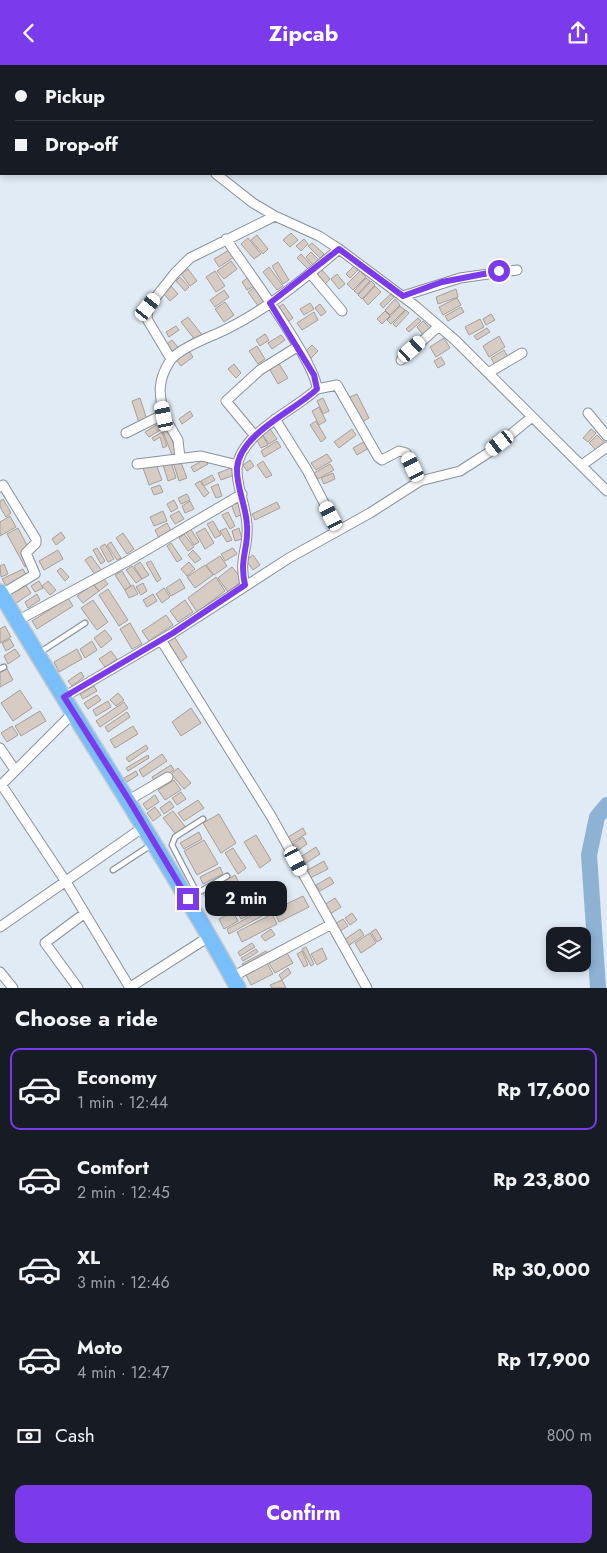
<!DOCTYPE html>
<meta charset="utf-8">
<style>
:root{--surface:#171b24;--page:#20242c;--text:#f1f3f6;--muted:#9ea1a6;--line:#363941;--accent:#7c3aed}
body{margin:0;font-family:Jost,sans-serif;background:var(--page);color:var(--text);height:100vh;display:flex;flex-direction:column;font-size:19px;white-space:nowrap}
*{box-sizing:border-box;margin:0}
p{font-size:16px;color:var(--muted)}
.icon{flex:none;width:28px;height:28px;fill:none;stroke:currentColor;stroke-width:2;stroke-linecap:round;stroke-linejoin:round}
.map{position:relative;height:923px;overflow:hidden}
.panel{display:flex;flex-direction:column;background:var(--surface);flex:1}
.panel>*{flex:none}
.hud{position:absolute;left:0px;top:0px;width:608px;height:110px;box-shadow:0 2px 8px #0003;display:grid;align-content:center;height:110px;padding:0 15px;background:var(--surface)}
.fabs{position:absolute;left:546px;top:862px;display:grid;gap:10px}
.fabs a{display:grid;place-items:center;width:45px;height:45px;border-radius:10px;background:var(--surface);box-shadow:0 2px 8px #0003;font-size:25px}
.end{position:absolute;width:22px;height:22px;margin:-11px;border:6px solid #7c3aed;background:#fff;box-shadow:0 0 0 2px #fff}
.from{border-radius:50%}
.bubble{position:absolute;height:35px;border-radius:10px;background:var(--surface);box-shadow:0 2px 8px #0003;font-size:16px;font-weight:700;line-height:35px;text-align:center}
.car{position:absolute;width:15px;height:30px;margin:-15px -8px;border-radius:6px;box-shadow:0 0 4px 1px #0007;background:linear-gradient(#fff 24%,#345 0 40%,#fff 0 76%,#345 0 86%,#fff 0)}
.hud b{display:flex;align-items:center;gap:18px;height:48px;font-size:19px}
.hud b+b{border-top:1px solid var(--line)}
.hud i{width:12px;height:12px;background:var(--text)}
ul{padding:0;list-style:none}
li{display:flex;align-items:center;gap:15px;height:82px;margin:0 10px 8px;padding:0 5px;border:2px solid transparent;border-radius:10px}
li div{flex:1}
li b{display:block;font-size:19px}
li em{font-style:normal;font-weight:700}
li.on{border-color:var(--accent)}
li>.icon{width:45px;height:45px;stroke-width:1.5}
h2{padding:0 15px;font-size:22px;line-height:60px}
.pay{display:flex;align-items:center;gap:12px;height:55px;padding:0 15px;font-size:19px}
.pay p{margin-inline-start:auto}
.primary-button{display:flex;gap:10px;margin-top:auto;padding:10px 15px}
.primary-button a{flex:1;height:58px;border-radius:10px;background:var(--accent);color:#fff;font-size:20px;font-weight:700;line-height:58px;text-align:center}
header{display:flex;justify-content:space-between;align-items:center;height:65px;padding:0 15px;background:var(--accent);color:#fff;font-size:22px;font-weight:700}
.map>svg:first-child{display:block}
</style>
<header><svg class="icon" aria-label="back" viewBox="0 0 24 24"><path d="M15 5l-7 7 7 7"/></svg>Zipcab<svg class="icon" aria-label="share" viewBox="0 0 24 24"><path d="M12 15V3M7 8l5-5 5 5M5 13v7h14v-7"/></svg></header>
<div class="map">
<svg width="607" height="923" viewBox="0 0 607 923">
<rect width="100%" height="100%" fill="#e1ebf5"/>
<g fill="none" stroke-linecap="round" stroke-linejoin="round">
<!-- river -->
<path stroke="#8eb2d3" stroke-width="16" d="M598 923 589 790 597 752 607 740"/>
</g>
<!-- building -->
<path fill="#d7ccc4" stroke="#a89e96" d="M291 168 298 175 290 182 283 175Z
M257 170 268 184 263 189 251 175Z
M248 173 261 189 254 194 241 179Z
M304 174 308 179 301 186 296 181Z
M312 178 324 189 320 193 308 181Z
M229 185 234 192 219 202 214 194Z
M311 187 320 196 314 201 306 192Z
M301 189 312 201 308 204 297 193Z
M231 196 237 204 224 214 217 206Z
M278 197 289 215 283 219 272 201Z
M354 201 358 205 350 213 346 209Z
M269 202 283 221 277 225 263 207Z
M188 204 197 216 190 221 181 209Z
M321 204 330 214 324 220 314 210Z
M215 206 225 221 216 227 206 212Z
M360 206 366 212 353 225 347 219Z
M337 209 345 219 339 224 331 214Z
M250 211 256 220 247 225 242 217Z
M180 212 189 222 185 226 176 216Z
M366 213 370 216 358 229 354 226Z
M371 216 375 220 362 234 358 230Z
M171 221 178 229 170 236 163 228Z
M375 221 381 227 368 240 363 234Z
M255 222 265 238 259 242 248 227Z
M456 224 458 232 438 239 436 232Z
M224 225 229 232 215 242 210 235Z
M391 229 394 232 383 243 380 239Z
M457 233 461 240 443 250 439 242Z
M395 234 400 240 390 250 385 245Z
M225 237 234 250 224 257 215 244Z
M310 238 314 244 304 250 300 244Z
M283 239 293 253 286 258 276 244Z
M320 239 326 247 321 251 315 243Z
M400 241 405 245 391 259 387 255Z
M461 242 464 247 448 256 445 251Z
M406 245 409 248 396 262 393 259Z
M385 246 390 251 382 259 377 254Z
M314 247 318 255 302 265 297 258Z
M491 249 495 255 486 260 483 254Z
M188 252 203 271 196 276 181 257Z
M418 253 421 256 409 267 406 264Z
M480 254 484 262 469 270 465 262Z
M423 256 430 263 423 270 417 262Z
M176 261 179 265 169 272 166 267Z
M487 263 490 267 477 275 474 271Z
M265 269 269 275 260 281 256 275Z
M281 270 285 275 272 284 268 278Z
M499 271 505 282 489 292 483 281Z
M444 273 450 283 436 292 430 282Z
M172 275 181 286 175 291 167 279Z
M312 280 318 286 311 293 305 287Z
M257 281 265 294 258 299 249 286Z
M504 285 508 292 495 300 491 293Z
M189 286 193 292 181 301 176 295Z
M441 292 445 299 438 303 434 296Z
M278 297 288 313 278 319 269 303Z
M234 299 241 308 236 313 228 304Z
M357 329 369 353 360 358 348 333Z
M140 333 147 355 139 358 132 336Z
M323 333 329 346 323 349 317 336Z
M319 342 326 356 319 360 312 346Z
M190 346 193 351 182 359 179 354Z
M316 356 326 373 321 377 310 360Z
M161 357 165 362 149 372 145 367Z
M270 364 277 374 269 379 262 369Z
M352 364 356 370 339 383 334 377Z
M591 364 596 368 588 377 583 373Z
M168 365 177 388 172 390 163 367Z
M162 367 167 381 163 383 160 372 154 376 152 373Z
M597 370 606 379 598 387 589 378Z
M263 371 268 380 261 383 257 375Z
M277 376 281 382 264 392 261 386Z
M365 376 369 383 357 390 353 383Z
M327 389 332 396 316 405 311 398Z
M205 394 208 399 194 407 191 402Z
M180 395 187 413 179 416 173 397Z
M250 395 254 401 247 406 243 400Z
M263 396 272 410 266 413 257 400Z
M171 397 176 413 168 416 163 400Z
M156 399 162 415 149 420 143 403Z
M330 399 334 405 318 414 314 408Z
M231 403 234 410 221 415 218 408Z
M333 408 335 414 324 419 321 413Z
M212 410 215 415 204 421 201 416Z
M200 416 209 428 204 432 195 419Z
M218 419 222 431 216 433 211 422Z
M160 420 163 427 154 430 151 423Z
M187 429 190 435 181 439 178 433Z
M3 434 11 448 6 452 0 442V436Z
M174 435 178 443 171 447 167 439Z
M190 436 194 444 185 448 182 441Z
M238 437 243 449 236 452 231 439Z
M277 437 280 443 255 455 252 449Z
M163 446 167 456 154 461 150 452Z
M179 446 184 454 175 459 170 451Z
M228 447 235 461 230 464 222 450Z
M10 451 16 462 0 471V457Z
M213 456 221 470 215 473 207 459Z
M167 458 172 468 160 475 155 465Z
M18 463 35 496 25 502 7 469Z
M190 463 199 477 194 480 185 466Z
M205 463 214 478 205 484 196 468Z
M226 463 232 475 227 477 220 466Z
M239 463 242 474 235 476 232 466Z
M61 467 65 473 56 480 52 474Z
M123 468 134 484 127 489 116 473Z
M184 469 194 482 188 486 179 473Z
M111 477 121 493 117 495 107 480Z
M171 478 182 494 177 497 167 481Z
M105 479 114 494 108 497 100 482Z
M97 483 105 496 101 499 93 485Z
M233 483 237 489 225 496 221 489Z
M58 485 63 494 44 505 39 496Z
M193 485 201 494 195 498 188 490Z
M253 490 260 500 253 505 246 495Z
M91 491 102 506 96 511 85 495Z
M220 491 227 501 214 510 206 500Z
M151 496 161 514 157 517 146 498Z
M140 497 149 510 142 514 134 501Z
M189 497 195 504 187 511 181 504Z
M4 499 8 509 1 512 0 501Z
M205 500 213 510 195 523 187 512Z
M132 501 142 514 136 518 126 505Z
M232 502 243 515 228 527 218 513Z
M61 503 69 512 65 516 57 506Z
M23 504 28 514 8 524 2 514Z
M122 506 131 521 125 525 115 510Z
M102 512 108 519 99 526 93 519Z
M216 512 225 526 197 547 188 533Z
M180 514 185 523 171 531 166 523Z
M39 516 43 523 35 527 31 521Z
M48 516 56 525 50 530 42 521Z
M143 518 147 526 141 530 136 522Z
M25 519 31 528 15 539 9 529Z
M93 519 99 526 83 538 77 531Z
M133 520 138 529 129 533 125 525Z
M164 523 170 532 162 538 156 529Z
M108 524 128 555 119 561 99 530Z
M37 529 40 535 28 543 25 537Z
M153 529 157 536 147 542 143 535Z
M68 533 73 541 37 564 32 556Z
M93 535 108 557 97 565 81 543Z
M185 535 193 547 178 557 170 546Z
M166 550 173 560 149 576 142 566Z
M130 558 142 579 132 584 120 564Z
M5 561 11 572 0 578V564Z
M105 565 112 574 101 583 94 573Z
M174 571 187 592 179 598 166 576Z
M10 574 14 581 6 586 2 578Z
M92 576 97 585 85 593 80 584Z
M15 584 20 591 8 599 4 591Z
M77 584 82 594 59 607 54 597Z
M111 586 117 594 105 602 99 594Z
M6 602 13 615 0 622V605Z
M81 607 84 612 72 621 68 616Z
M94 621 97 626 83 634 80 629Z
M20 625 32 643 13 656 1 638Z
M118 628 124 635 116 641 110 635Z
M97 630 101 635 88 644 84 638Z
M108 636 111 642 96 651 93 645Z
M124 637 128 643 100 662 96 656Z
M191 643 201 658 181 671 172 657Z
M40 646 46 656 21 671 15 661Z
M127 647 130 652 108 667 105 662Z
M12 661 18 670 7 677 1 668Z
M133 661 138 669 115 683 110 675Z
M146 680 148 684 129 697 126 693Z
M162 689 167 696 143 712 139 705Z
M148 690 149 693 128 706 126 703Z
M171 700 174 705 155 717 152 712Z
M178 703 191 718 184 724 171 709Z
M136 706 138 710 127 717 124 713Z
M174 715 181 725 165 735 158 725Z
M181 727 186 734 177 740 172 733Z
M155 730 159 737 147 745 143 739Z
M198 735 204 743 184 756 178 748Z
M170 736 174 742 164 749 160 743Z
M155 742 161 750 153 756 147 748Z
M173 746 187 764 177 771 163 753Z
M219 749 236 778 221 788 203 758Z
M303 763 306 769 291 778 288 772Z
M199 767 202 774 184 784 180 778Z
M256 770 271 795 260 803 244 777Z
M303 772 307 779 297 786 293 779Z
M204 775 218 799 197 810 184 786Z
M316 782 320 789 303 800 299 793Z
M233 783 246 803 238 809 225 788Z
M324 796 328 804 310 813 306 806Z
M220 802 223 809 203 819 200 812Z
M235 810 239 818 207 835 203 828Z
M330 812 334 818 320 826 316 820Z
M221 831 224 836 213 843 210 838Z
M303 831 309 842 279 857 274 845Z
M335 833 341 842 330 849 324 840Z
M233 836 235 842 222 848 219 843Z
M253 837 258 846 241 854 236 845Z
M260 846 262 851 229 869 227 864Z
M233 847 238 856 224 864 219 854Z
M352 848 357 855 350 860 345 853Z
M272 849 277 859 242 877 237 867Z
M343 854 348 861 340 866 335 859Z
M271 864 275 870 265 876 261 871Z
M360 864 364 870 348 881 344 875Z
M376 864 382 874 377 877 371 867Z
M370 868 376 878 361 888 355 878Z
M252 878 255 882 240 891 238 887Z
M306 882 314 899 311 901 302 884Z
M322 883 327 894 317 900 311 889Z
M256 884 258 887 243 896 241 893Z
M266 886 269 891 245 904 242 899Z
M302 886 308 900 304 902 297 889Z
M287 888 293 898 275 908 269 898Z
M267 898 273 909 251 920 246 910Z
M288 903 291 908 282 915 279 910Z
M282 915 286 923H272L270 920Z"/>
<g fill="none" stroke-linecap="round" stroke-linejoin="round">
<defs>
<path id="service" d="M39 588 85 558
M0 604 4 602
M113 805 151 780
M197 828 172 780 175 772 203 754
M189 833 227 811"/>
<path id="minor" d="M105 0 106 1
M47 1 49 0
M0 34 1 33
M216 109 253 138 275 151
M226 174C244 201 316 297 317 324 295 345 240 368 237 403 236 421 246 441 247 460 249 483 238 493 245 520
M310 208 342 246
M403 231 460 213 517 205
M171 294 147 254 148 242 175 208 190 193 275 151 319 171 339 184 414 240 455 275 607 426
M401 295 439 261
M488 308 522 288
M317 324 337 320 378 392 382 395 399 386 406 388 420 416
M588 348 607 371
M164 351C159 329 157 316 170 296 177 285 204 274 216 269 261 249 302 216 339 184
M275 354 307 405 338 465
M126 368 160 351H164L178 375 180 393
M255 371 226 336 260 305 297 282
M137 399 201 391 238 400
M582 400 607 382
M0 422 3 420 36 474V478L26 488 35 509 2 529
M17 556 126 497 242 429
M161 575 271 751 367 923
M64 632 173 568 289 493 370 448 420 416 460 406 488 388 532 352
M0 683 15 705
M1 719 66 817 130 923
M0 721 73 648
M129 735 168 712
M0 862 145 761
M0 907 13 923
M232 912 330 860
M78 923 45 878 85 848
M129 923 210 871"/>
<path id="trunk" d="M0 527C78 660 164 788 238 923"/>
</defs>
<!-- service casing -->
<use href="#service" stroke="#89929b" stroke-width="7"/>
<!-- minor casing -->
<use href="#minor" stroke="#89929b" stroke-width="11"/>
<!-- trunk casing -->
<use href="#trunk" stroke="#c8c9ca" stroke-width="18"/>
<!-- service -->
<use href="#service" stroke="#fff" stroke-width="4.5"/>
<!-- minor -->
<use href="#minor" stroke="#fff" stroke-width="9"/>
<!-- trunk -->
<use href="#trunk" stroke="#78bffb" stroke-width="15"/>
</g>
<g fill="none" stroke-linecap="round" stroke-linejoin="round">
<!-- route -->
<path stroke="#7c3aed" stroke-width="6" d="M188 834 129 735 64 632 173 568 245 520C239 493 249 483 247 460 246 441 236 421 237 403 240 368 296 345 317 324L314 310 270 238 339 184 403 231 442 217 499 206"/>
</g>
</svg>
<div class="fabs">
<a><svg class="icon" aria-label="layers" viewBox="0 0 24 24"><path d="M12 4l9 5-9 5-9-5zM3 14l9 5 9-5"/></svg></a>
</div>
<i class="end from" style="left:499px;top:206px"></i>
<i class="end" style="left:188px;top:834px"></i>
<div class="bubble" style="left:205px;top:816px;width:82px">2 min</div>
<i class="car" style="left:148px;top:242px;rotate:38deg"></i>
<i class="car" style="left:412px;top:284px;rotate:48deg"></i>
<i class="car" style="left:164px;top:351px;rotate:348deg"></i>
<i class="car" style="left:500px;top:378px;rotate:232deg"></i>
<i class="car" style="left:413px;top:402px;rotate:334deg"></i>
<i class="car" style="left:331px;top:451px;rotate:333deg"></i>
<i class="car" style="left:296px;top:796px;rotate:152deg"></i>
<div class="hud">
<b><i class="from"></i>Pickup</b>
<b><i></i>Drop-off</b>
</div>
</div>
<section class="panel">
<h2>Choose a ride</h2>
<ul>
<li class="on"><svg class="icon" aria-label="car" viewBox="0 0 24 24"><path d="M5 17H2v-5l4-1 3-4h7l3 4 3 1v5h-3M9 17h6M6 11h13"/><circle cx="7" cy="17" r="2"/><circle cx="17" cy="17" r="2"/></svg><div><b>Economy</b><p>1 min · 12:44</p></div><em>Rp 17,600</em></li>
<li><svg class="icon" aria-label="car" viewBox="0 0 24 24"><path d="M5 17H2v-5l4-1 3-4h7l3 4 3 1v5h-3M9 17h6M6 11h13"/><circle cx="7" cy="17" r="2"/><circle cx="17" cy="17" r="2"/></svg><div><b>Comfort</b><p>2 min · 12:45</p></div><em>Rp 23,800</em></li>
<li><svg class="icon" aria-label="car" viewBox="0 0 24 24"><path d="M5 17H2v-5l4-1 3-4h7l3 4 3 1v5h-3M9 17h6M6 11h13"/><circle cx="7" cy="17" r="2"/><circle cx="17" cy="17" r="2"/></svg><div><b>XL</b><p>3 min · 12:46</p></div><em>Rp 30,000</em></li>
<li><svg class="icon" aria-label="car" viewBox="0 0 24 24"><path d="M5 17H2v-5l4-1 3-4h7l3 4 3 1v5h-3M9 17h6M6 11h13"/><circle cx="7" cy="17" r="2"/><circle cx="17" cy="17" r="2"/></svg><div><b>Moto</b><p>4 min · 12:47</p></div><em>Rp 17,900</em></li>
</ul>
<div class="pay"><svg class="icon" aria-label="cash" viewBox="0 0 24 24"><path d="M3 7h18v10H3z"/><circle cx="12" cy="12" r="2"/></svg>Cash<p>800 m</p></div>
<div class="primary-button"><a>Confirm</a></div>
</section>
